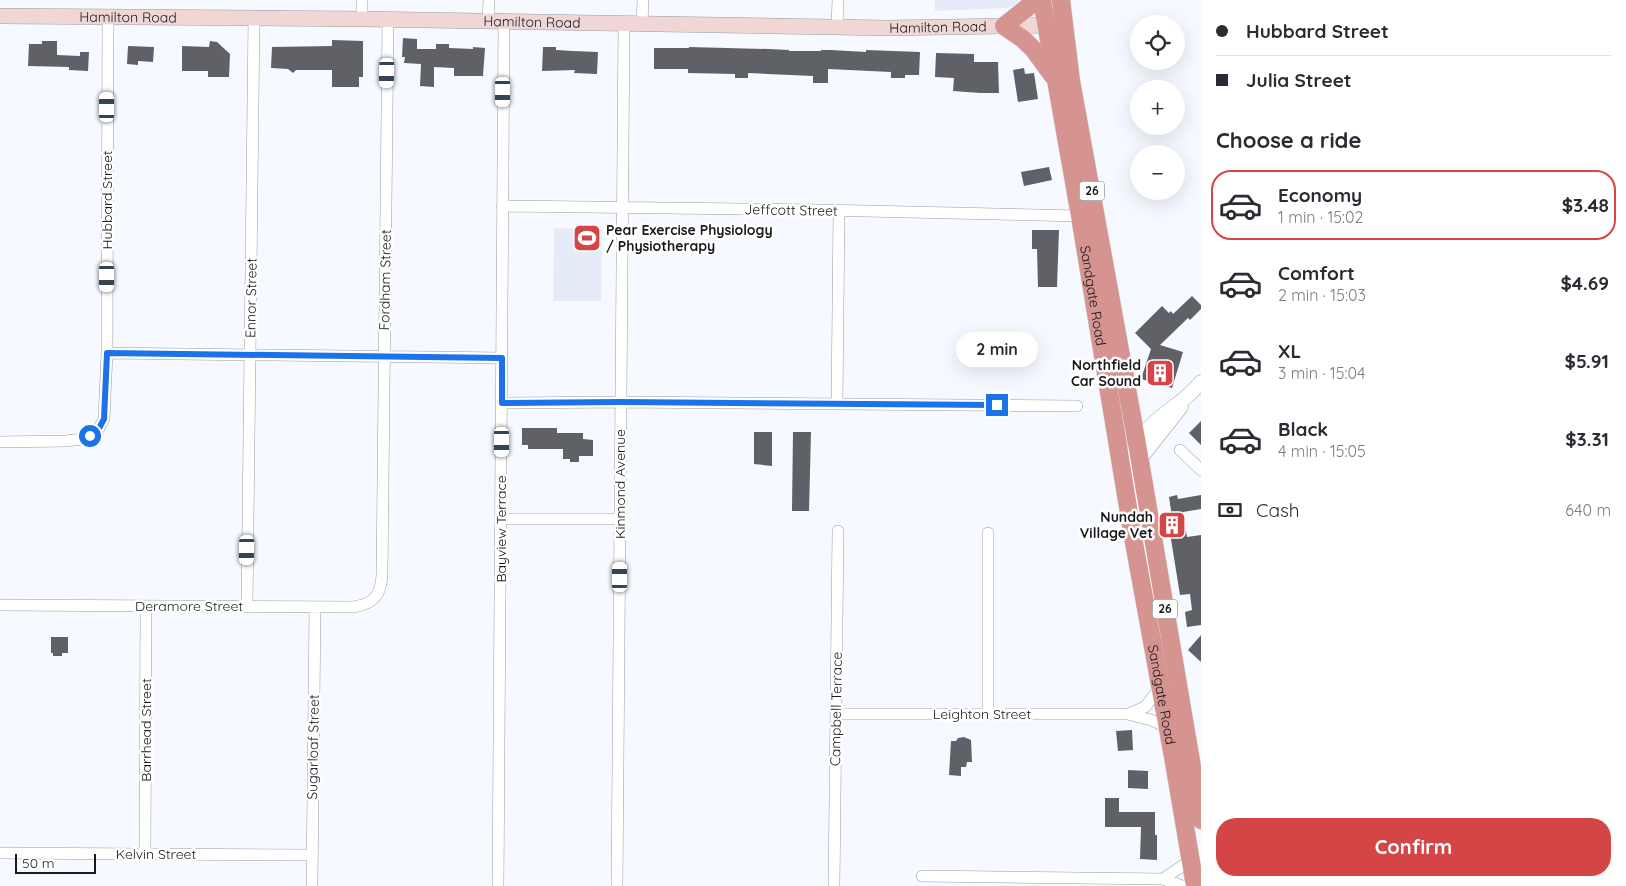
<!DOCTYPE html>
<meta charset="utf-8">
<style>
:root{--surface:#fff;--page:#f2f2f3;--text:#2b2b33;--muted:#7c7c81;--line:#e1e1e2;--accent:#d44546}
body{margin:0;font-family:Quicksand,sans-serif;background:var(--page);color:var(--text);height:100vh;display:flex;flex-direction:column;font-size:19px;white-space:nowrap}
*{box-sizing:border-box;margin:0}
p{font-size:16px;color:var(--muted)}
.icon{flex:none;width:28px;height:28px;fill:none;stroke:currentColor;stroke-width:2;stroke-linecap:round;stroke-linejoin:round}
.map{position:relative;flex:1;overflow:hidden}
.details{display:flex;flex-direction:column;background:var(--surface);width:425px}
.details>*{flex:none}
.banner{display:grid;align-content:center;height:110px;padding:0 15px;background:var(--surface)}
.buttons{position:absolute;left:1130px;top:15px;display:grid;gap:10px}
.buttons a{display:grid;place-items:center;width:55px;height:55px;border-radius:50%;background:var(--surface);box-shadow:0 5px 20px #0002;font-size:25px}
.scale{position:absolute;left:15px;bottom:12px;width:81px;box-sizing:border-box;padding-left:5px;border:2px solid #191a1c;border-top:0;font-size:14px;line-height:18px;white-space:nowrap;color:#191a1c;-webkit-text-stroke:4px #fff;paint-order:stroke}
.end{position:absolute;width:22px;height:22px;margin:-11px;border:6px solid #1a73e8;background:#fff;box-shadow:0 0 0 2px #fff}
.from{border-radius:50%}
.bubble{position:absolute;height:35px;border-radius:18px;background:var(--surface);box-shadow:0 5px 20px #0002;font-size:16px;font-weight:700;line-height:35px;text-align:center}
.car{position:absolute;width:15px;height:30px;margin:-15px -8px;border-radius:6px;box-shadow:0 0 4px 1px #0007;background:linear-gradient(#fff 24%,#345 0 40%,#fff 0 76%,#345 0 86%,#fff 0)}
.banner b{display:flex;align-items:center;gap:18px;height:48px;font-size:19px}
.banner b+b{border-top:1px solid var(--line)}
.banner i{width:12px;height:12px;background:var(--text)}
ul{padding:0;list-style:none}
li{display:flex;align-items:center;gap:15px;height:70px;margin:0 10px 8px;padding:0 5px;border:2px solid transparent;border-radius:20px}
li div{flex:1}
li b{display:block;font-size:19px}
li em{font-style:normal;font-weight:700}
li.on{border-color:var(--accent)}
li>.icon{width:45px;height:45px;stroke-width:1.5}
h2{padding:0 15px;font-size:22px;line-height:60px}
.pay{display:flex;align-items:center;gap:12px;height:55px;padding:0 15px;font-size:19px}
.pay p{margin-inline-start:auto}
.button{display:flex;gap:10px;margin-top:auto;padding:10px 15px}
.button a{flex:1;height:58px;border-radius:20px;background:var(--accent);color:#fff;font-size:20px;font-weight:700;line-height:58px;text-align:center}
main{display:flex;flex:1;min-height:0}
.map>svg:first-child{display:block}
</style>
<main>
<div class="map">
<svg width="1201" height="886" viewBox="0 0 1201 886">
<rect width="100%" height="100%" fill="#f6f9ff"/>
<!-- built -->
<path fill="#e5ecf8" d="M935 0H1020L1015 5 1007 8 935 11Z
M554 228 602 229 601 301H553Z"/>
<!-- building -->
<path fill="#5f6166" d="M403 38 417 39V49H436V44H449V48L473 49V47L485 48 483 76H454V68L434 67V87L420 86 421 64 404 63 405 57H402Z
M332 40 363 41V77H359V87H332V70H296L293 73 288 69 271 68 272 47 332 46Z
M42 41H57V55L80 56V52H89L88 71 69 70V67L28 66 29 44H42Z
M210 41 217 42 230 54 229 77H208V71H182V46L209 47Z
M128 46 154 47 153 62 138 61V65L127 64Z
M543 47H556V50L573 51 598 52 597 74 574 73 575 70 542 71Z
M689 47 769 49 789 50V51H821V50H831L866 52V50L920 52 919 75H905V78H891V72L828 69V83H813V76L748 73V78H735V74L688 73V69H654V48H689Z
M936 53 974 54V62H998L999 93H980L953 91 954 78 935 77Z
M1024 68 1025 74 1034 73 1038 99 1018 102 1013 70Z
M1049 167 1052 180 1024 186 1021 172Z
M1032 230H1059L1057 287H1038L1037 249H1032Z
M1192 296 1201 305V309L1190 320 1188 318 1160 345 1183 352 1172 388 1141 379 1151 349 1135 333 1162 306 1169 313 1171 311 1173 314Z
M1201 421V445L1189 433Z
M522 428H557V433H583V439L593 440V456H579V462H570V459H563V449H528V445H522Z
M754 432H772V466L754 464Z
M793 432H811L809 511H792Z
M1177 495 1178 499 1201 495V509L1183 512 1187 537 1201 535V625L1187 627 1185 612 1192 610 1190 594 1180 595 1170 533 1163 535 1160 518 1172 517 1169 497Z
M1201 635V662L1188 650Z
M51 637H68V653H62V656H53V653H51Z
M1132 730 1133 750 1118 751 1116 731Z
M964 737 971 740 972 762H967L966 767H961V776L949 775 951 741H956L958 738Z
M1128 770 1148 771V789L1128 788Z
M1105 798H1119V812H1155V835H1157V860L1140 859 1141 827H1105Z"/>
<g fill="none" stroke-linecap="round" stroke-linejoin="round">
<defs>
<path id="minor" d="M362 0V19
M488 21 489 0
M642 23 643 0
M837 27 838 0
M502 206 821 210 1080 216
M107 353 502 358
M502 403 620 402 1077 406
M837 404 839 211
M0 442 66 441 83 439 97 432 104 419 107 353 108 16
M1180 450 1201 470
M501 519H620
M0 605 353 607C374 604 381 595 382 575L388 20
M247 607 254 18
M836 714H1128L1151 720 1167 727
M988 714V533
M1128 714 1145 707 1160 688
M0 853 312 855
M145 854 146 606
M922 876 1163 879 1182 886
M1163 879 1191 860
M312 886 315 607
M498 886 504 21
M617 886 624 23
M834 886 838 531"/>
<path id="tertiary" d="M1139 460 1181 407
M1148 608 1152 590 1131 468C1130 436 1162 416 1184 399 1190 394 1196 388 1201 382"/>
<g id="secondary">
<path id="s1" d="M0 16 362 19 889 28 1057 25"/>
</g>
<g id="trunk">
<path d="M1033 0 1028 7 1004 26 1023 39 1034 50 1053 76"/>
<path id="s2" d="M1042 0 1080 216 1132 531 1174 762 1195 886"/>
<path d="M1061 0 1071 81 1137 444 1201 820"/>
</g>
</defs>
<!-- minor casing -->
<use href="#minor" stroke="#9a9da2" stroke-width="12"/>
<!-- tertiary casing -->
<use href="#tertiary" stroke="#9a9da2" stroke-width="15"/>
<!-- secondary casing -->
<use href="#secondary" stroke="#9a9da2" stroke-width="16"/>
<!-- trunk casing -->
<use href="#trunk" stroke="#d6d6d6" stroke-width="19"/>
<!-- minor -->
<use href="#minor" stroke="#fff" stroke-width="11"/>
<!-- tertiary -->
<use href="#tertiary" stroke="#fff" stroke-width="14"/>
<!-- secondary -->
<use href="#secondary" stroke="#f0d7d5" stroke-width="15"/>
<!-- trunk -->
<use href="#trunk" stroke="#d69490" stroke-width="18"/>
</g>
<g fill="none" stroke-linecap="round" stroke-linejoin="round">
<!-- route -->
<path stroke="#1a73e8" stroke-width="6" d="M90 436 97 432 104 419 107 353 502 358V403L620 402 997 405"/>
</g>
<!-- icons -->
<defs>
<symbol id="stadium-square" viewBox="-11 -11 22 22"><rect x="-9" y="-9" width="18" height="18" rx="4" fill="#d44546" stroke="#fff"/><path d="M0-5a6.5 5 0 1 0 0 10a6.5 5 0 1 0 0-10ZM-3.5-1.8h7v3.6h-7Z" fill="#fff"/></symbol>
<symbol id="building-square" viewBox="-11 -11 22 22"><rect x="-9" y="-9" width="18" height="18" rx="4" fill="#d44546" stroke="#fff"/><path d="M-4-6H4V6H1V3H-1V6H-4ZM-2.5-4.3h1.7v1.8h-1.7ZM.8-4.3h1.7v1.8H.8ZM-2.5-1h1.7V.8h-1.7ZM.8-1h1.7V.8H.8Z" fill="#fff"/></symbol>
</defs>
<g fill-rule="evenodd">
<use href="#stadium-square" x="571" y="222" width="32" height="32"/>
<use href="#building-square" x="1144" y="357" width="32" height="32"/>
<use href="#building-square" x="1156" y="509" width="32" height="32"/>
</g>
<g text-anchor="middle" stroke-width="5" stroke-linejoin="round" paint-order="stroke">
<!-- shield labels -->
<g fill="#fff" stroke="#5e5f60" stroke-width="1">
<rect x="1079.5" y="181.5" width="25" height="19" rx="4"/>
<rect x="1152.5" y="599.5" width="25" height="19" rx="4"/>
</g>
<g font-size="12" font-weight="bold" fill="#191a1c">
<text x="1092" y="195">26</text>
<text x="1165" y="613">26</text>
</g>
<!-- street labels -->
<g font-size="14" fill="#191a1c" stroke="#fff">
<text dy="5" stroke="none"><textPath href="#s1" startOffset="128">Hamilton Road</textPath></text>
<text dy="5" stroke="none"><textPath href="#s1" startOffset="532">Hamilton Road</textPath></text>
<text dy="5" stroke="none"><textPath href="#s1" startOffset="938">Hamilton Road</textPath></text>
<text transform="translate(107 200) rotate(-90)" y="5">Hubbard Street</text>
<text transform="translate(791 210) rotate(1)" y="5">Jeffcott Street</text>
<text transform="translate(385 280) rotate(-89)" y="5">Fordham Street</text>
<text dy="5" stroke="none"><textPath href="#s2" startOffset="300">Sandgate Road</textPath></text>
<text transform="translate(251 298) rotate(-89)" y="5">Ennor Street</text>
<text transform="translate(620 484) rotate(-90)" y="5">Kinmond Avenue</text>
<text transform="translate(501 529) rotate(-90)" y="5">Bayview Terrace</text>
<text x="189" y="611">Deramore Street</text>
<text dy="5" stroke="none"><textPath href="#s2" startOffset="705">Sandgate Road</textPath></text>
<text transform="translate(836 709) rotate(-89)" y="5">Campbell Terrace</text>
<text x="982" y="719">Leighton Street</text>
<text transform="translate(146 730) rotate(-90)" y="5">Barrhead Street</text>
<text transform="translate(313 747) rotate(-89)" y="5">Sugarloaf Street</text>
<text x="156" y="859">Kelvin Street</text>
</g>
<!-- poi labels -->
<g font-size="14" font-weight="bold" fill="#191a1c" stroke="#fff" text-anchor="end">
<text x="606" y="235" text-anchor="start">Pear Exercise Physiology<tspan x="606" dy="16">/ Physiotherapy</tspan></text>
<text x="1141" y="370">Northfield<tspan x="1141" dy="16">Car Sound</tspan></text>
<text x="1153" y="522">Nundah<tspan x="1153" dy="16">Village Vet</tspan></text>
</g>
</g>
</svg>
<div class="buttons">
<a><svg class="icon" aria-label="locate" viewBox="0 0 24 24"><circle cx="12" cy="12" r="6"/><path d="M12 2v4M12 18v4M2 12h4M18 12h4"/></svg></a>
<a>+</a>
<a>−</a>
</div>
<div class="scale">50 m</div>
<i class="end from" style="left:90px;top:436px"></i>
<i class="end" style="left:997px;top:405px"></i>
<div class="bubble" style="left:956px;top:332px;width:82px">2 min</div>
<i class="car" style="left:387px;top:73px;rotate:181deg"></i>
<i class="car" style="left:503px;top:92px;rotate:180deg"></i>
<i class="car" style="left:107px;top:107px;rotate:0deg"></i>
<i class="car" style="left:107px;top:277px;rotate:180deg"></i>
<i class="car" style="left:502px;top:442px;rotate:180deg"></i>
<i class="car" style="left:247px;top:550px;rotate:181deg"></i>
<i class="car" style="left:620px;top:577px;rotate:0deg"></i>
</div>
<section class="details">
<div class="banner">
<b><i class="from"></i>Hubbard Street</b>
<b><i></i>Julia Street</b>
</div>
<h2>Choose a ride</h2>
<ul>
<li class="on"><svg class="icon" aria-label="car" viewBox="0 0 24 24"><path d="M5 17H2v-5l4-1 3-4h7l3 4 3 1v5h-3M9 17h6M6 11h13"/><circle cx="7" cy="17" r="2"/><circle cx="17" cy="17" r="2"/></svg><div><b>Economy</b><p>1 min · 15:02</p></div><em>$3.48</em></li>
<li><svg class="icon" aria-label="car" viewBox="0 0 24 24"><path d="M5 17H2v-5l4-1 3-4h7l3 4 3 1v5h-3M9 17h6M6 11h13"/><circle cx="7" cy="17" r="2"/><circle cx="17" cy="17" r="2"/></svg><div><b>Comfort</b><p>2 min · 15:03</p></div><em>$4.69</em></li>
<li><svg class="icon" aria-label="car" viewBox="0 0 24 24"><path d="M5 17H2v-5l4-1 3-4h7l3 4 3 1v5h-3M9 17h6M6 11h13"/><circle cx="7" cy="17" r="2"/><circle cx="17" cy="17" r="2"/></svg><div><b>XL</b><p>3 min · 15:04</p></div><em>$5.91</em></li>
<li><svg class="icon" aria-label="car" viewBox="0 0 24 24"><path d="M5 17H2v-5l4-1 3-4h7l3 4 3 1v5h-3M9 17h6M6 11h13"/><circle cx="7" cy="17" r="2"/><circle cx="17" cy="17" r="2"/></svg><div><b>Black</b><p>4 min · 15:05</p></div><em>$3.31</em></li>
</ul>
<div class="pay"><svg class="icon" aria-label="cash" viewBox="0 0 24 24"><path d="M3 7h18v10H3z"/><circle cx="12" cy="12" r="2"/></svg>Cash<p>640 m</p></div>
<div class="button"><a>Confirm</a></div>
</section>
</main>
